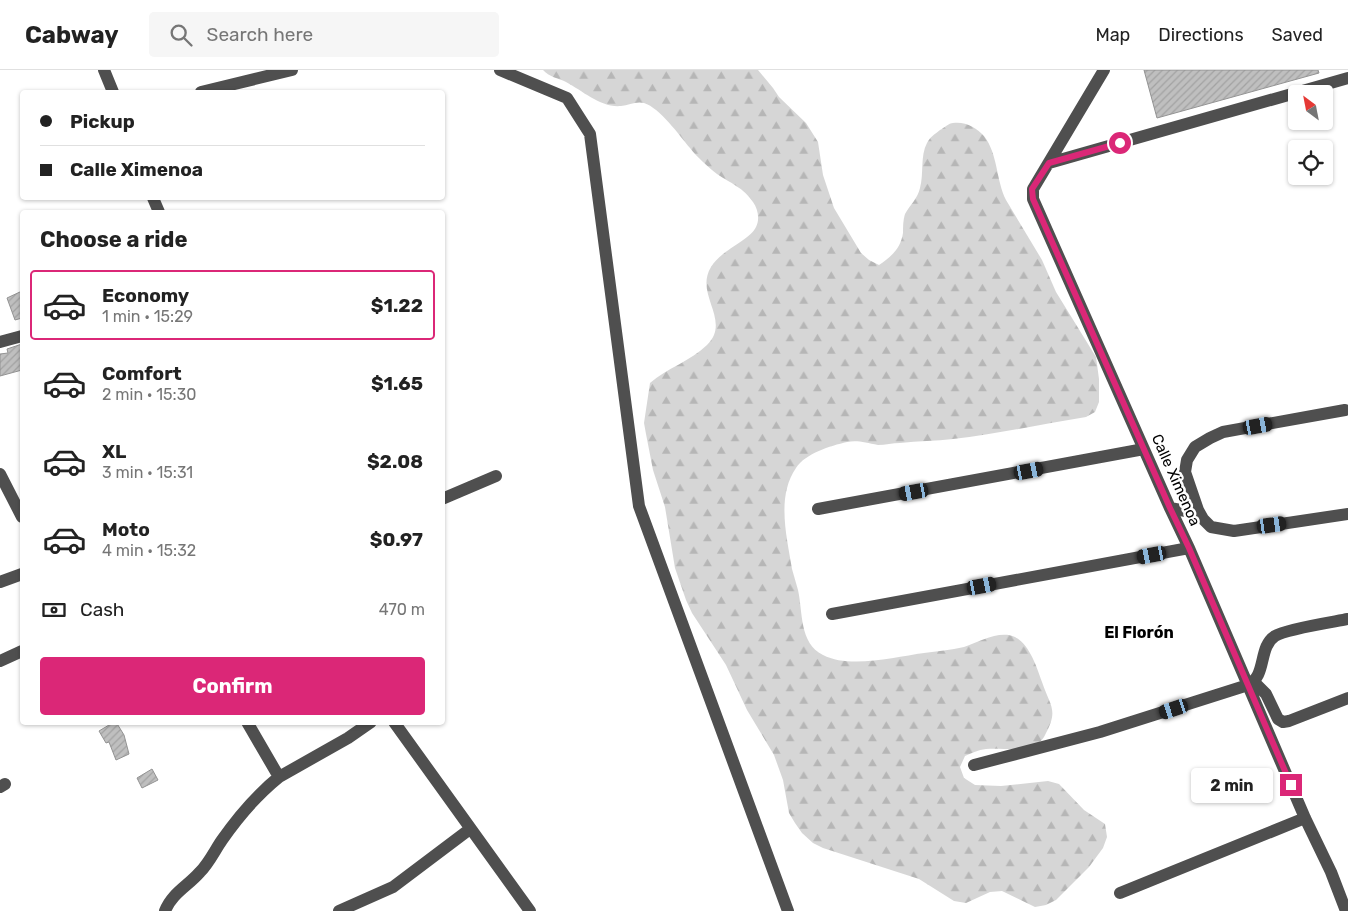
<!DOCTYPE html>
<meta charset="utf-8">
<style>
:root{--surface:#fff;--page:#f6f6f6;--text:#222;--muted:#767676;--line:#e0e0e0;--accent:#db2777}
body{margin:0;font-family:Rubik,sans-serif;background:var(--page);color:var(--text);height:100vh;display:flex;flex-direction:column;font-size:19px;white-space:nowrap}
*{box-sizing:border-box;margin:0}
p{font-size:16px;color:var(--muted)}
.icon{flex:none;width:28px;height:28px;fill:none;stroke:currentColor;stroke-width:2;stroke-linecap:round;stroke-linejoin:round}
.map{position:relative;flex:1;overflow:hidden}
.panel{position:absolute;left:20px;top:140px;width:425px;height:515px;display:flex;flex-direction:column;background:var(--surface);border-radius:5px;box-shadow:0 1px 4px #0004}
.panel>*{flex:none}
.top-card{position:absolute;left:20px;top:20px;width:425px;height:110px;border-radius:5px;box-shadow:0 1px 4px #0004;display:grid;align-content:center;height:110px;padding:0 20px;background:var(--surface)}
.needle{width:32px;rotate:328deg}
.tools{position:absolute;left:1288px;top:15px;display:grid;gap:10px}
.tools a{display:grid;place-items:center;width:45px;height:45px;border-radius:5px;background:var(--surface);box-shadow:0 1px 4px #0004;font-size:25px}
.end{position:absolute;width:22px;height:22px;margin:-11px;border:6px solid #db2777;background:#fff;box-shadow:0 0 0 2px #fff}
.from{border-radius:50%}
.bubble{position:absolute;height:35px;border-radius:5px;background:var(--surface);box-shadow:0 1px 4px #0004;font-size:16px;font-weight:700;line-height:35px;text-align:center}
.car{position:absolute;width:15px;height:30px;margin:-15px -8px;border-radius:6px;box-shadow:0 0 4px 1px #0007;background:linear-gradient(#222 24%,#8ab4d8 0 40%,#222 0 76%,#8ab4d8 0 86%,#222 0)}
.top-card b{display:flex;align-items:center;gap:18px;height:48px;font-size:19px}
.top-card b+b{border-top:1px solid var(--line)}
.top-card i{width:12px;height:12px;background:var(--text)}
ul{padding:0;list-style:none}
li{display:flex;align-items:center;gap:15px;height:70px;margin:0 10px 8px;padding:0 10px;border:2px solid transparent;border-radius:5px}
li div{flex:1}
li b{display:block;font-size:19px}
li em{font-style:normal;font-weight:700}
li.active{border-color:var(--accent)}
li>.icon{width:45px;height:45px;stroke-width:1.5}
h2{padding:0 20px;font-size:22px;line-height:60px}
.pay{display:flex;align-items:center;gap:12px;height:55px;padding:0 20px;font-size:19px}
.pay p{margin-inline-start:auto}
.action{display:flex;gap:10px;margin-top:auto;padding:10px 20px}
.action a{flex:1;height:58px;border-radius:5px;background:var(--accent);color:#fff;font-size:20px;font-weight:700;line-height:58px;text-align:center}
header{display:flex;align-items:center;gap:30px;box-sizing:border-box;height:70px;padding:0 25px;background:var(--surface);border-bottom:1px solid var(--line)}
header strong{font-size:24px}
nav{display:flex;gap:28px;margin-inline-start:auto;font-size:18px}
.search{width:350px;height:45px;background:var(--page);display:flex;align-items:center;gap:12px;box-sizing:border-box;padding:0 18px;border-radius:5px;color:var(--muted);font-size:19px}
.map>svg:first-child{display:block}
</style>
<header>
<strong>Cabway</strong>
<div class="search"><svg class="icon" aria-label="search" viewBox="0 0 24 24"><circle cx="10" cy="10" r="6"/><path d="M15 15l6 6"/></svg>Search here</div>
<nav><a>Map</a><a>Directions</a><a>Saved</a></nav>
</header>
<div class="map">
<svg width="1348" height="841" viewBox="0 0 1348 841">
<defs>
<pattern id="forest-firs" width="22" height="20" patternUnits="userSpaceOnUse" patternTransform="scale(1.25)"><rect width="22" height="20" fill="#d6d6d6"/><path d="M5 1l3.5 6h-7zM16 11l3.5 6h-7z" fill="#b6b6b6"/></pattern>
<pattern id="building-hatch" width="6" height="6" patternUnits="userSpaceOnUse" patternTransform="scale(1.25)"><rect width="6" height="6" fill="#bfbfbf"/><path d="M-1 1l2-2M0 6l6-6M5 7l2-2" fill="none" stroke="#a2a2a2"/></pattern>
</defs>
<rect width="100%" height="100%" fill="#fff"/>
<!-- forest -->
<path fill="url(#forest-firs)" d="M543 0H758L773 18 779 27 806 53 818 72 823 105 834 138 861 183 869 190 879 195C891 187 901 178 903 163 903 157 903 150 905 144 910 135 918 128 920 118 924 104 920 86 927 73 930 67 935 64 940 60 944 58 949 53 953 53 965 51 977 58 984 66 998 84 996 110 1006 130L1042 190 1056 222 1096 287 1099 309V332L1095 342 1086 347C1042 354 998 364 953 369 936 371 918 371 900 373 893 373 885 375 878 375 866 373 858 370 847 372 830 376 806 383 796 398 776 427 787 467 792 499 794 506 796 513 798 520 803 542 799 573 823 585 850 599 895 587 924 583 937 581 951 580 964 577 980 572 999 560 1015 567 1030 575 1037 598 1042 612 1051 638 1059 640 1044 667 1033 685 1005 677 986 679 978 680 972 683 965 686L960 697 964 708 975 715 1001 716 1048 711 1059 714 1084 740 1105 754 1107 767 1103 778 1089 797 1056 830 1046 835 1035 837 1002 821 990 822 966 833 954 831 919 809 823 778 813 773 802 763 795 753 789 743 783 710 774 685 747 640 726 595 692 543 686 530 675 498 665 437 653 400 646 364 644 353 650 313C667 298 691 291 707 275 732 250 694 225 711 197 721 180 750 170 756 157 760 149 758 139 753 132 744 118 730 113 717 104 708 97 697 87 690 78 679 65 660 38 644 33 636 31 629 35 621 36 601 38 583 21 566 12 558 8 549 7 543 0Z"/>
<!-- building -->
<path fill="url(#building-hatch)" stroke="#939393" d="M1144 0H1318L1319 3 1157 48Z
M22 221V248L15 250 7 228Z
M22 274V300L0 306V284L8 283 7 279Z
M114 652H116L124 665 129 684 116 690 109 672 106 673 99 661Z
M152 699 158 710 142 718 137 708Z"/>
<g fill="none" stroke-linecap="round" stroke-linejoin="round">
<!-- minor -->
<path stroke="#4f4f4f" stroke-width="12" d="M104 0 113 22
M500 0 567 28 590 64 639 436 788 841
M1104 0 1033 119V129L1170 438 1189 478 1305 748 1331 802 1346 841
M201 22 292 0
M1049 93 1348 8
M153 128 159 142
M0 272 22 266
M1345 340 1223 362 1210 368 1195 377 1187 390 1185 402 1198 440 1203 449 1211 457 1234 461 1348 444
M0 404 22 447
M442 429 496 406
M1170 438 1191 442 1198 440
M818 439 1144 379
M0 512 22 504
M832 544 1189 478
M0 591 22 581
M1254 612 1266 624 1278 649 1283 652 1289 651 1348 628
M247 652 279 707 348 668 371 652
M394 652 530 841
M974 695 1100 662 1248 615C1267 606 1258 577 1275 566 1286 559 1333 552 1348 549
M0 717 5 714
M1120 823 1305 748
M165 841C172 823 188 816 200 802 209 793 215 780 222 770 238 747 258 724 279 707
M339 841 393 817 470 759"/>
</g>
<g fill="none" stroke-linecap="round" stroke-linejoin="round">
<!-- route -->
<path stroke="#db2777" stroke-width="6" d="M1120 73 1049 93 1032 119 1033 129 1170 438 1189 478 1291 715"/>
</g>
<g text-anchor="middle" stroke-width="5" stroke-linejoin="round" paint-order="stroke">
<!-- street labels -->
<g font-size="15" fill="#000" stroke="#fff">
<text transform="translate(1176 410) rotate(66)" y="5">Calle Ximenoa</text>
</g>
<!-- neighbourhood labels -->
<g font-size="16" font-weight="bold" fill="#000" stroke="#fff">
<text x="1139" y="568">El Florón</text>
</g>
</g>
</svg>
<div class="tools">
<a><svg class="needle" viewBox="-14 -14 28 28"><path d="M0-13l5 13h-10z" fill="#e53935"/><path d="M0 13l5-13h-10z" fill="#767676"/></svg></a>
<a><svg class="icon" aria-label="locate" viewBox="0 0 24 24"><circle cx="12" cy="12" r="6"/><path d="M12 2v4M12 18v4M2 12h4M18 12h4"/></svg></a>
</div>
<i class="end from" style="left:1120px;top:73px"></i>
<i class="end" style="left:1291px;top:715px"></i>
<div class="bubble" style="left:1191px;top:698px;width:82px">2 min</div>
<i class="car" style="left:1258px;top:356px;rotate:80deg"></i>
<i class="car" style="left:1029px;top:401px;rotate:79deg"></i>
<i class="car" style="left:914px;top:422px;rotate:260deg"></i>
<i class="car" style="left:1272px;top:455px;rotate:82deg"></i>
<i class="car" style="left:1152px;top:485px;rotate:259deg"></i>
<i class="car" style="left:982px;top:516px;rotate:79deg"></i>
<i class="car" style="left:1174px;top:639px;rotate:252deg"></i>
<div class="top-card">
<b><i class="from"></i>Pickup</b>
<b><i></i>Calle Ximenoa</b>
</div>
<section class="panel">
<h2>Choose a ride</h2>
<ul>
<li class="active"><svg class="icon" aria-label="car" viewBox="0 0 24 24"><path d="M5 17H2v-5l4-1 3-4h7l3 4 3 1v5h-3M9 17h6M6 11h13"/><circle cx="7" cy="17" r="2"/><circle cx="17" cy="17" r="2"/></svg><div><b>Economy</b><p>1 min · 15:29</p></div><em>$1.22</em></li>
<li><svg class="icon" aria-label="car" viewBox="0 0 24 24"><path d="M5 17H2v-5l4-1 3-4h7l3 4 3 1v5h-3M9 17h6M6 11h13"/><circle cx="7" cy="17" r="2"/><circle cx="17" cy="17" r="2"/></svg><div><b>Comfort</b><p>2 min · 15:30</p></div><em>$1.65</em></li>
<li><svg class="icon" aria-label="car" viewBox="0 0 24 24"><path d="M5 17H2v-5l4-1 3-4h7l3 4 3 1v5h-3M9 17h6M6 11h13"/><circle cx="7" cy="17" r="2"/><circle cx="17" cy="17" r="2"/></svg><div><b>XL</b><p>3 min · 15:31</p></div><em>$2.08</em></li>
<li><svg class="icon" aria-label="car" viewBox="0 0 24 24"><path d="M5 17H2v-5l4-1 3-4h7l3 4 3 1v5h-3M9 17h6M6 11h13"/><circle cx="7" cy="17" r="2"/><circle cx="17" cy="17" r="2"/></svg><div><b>Moto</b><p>4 min · 15:32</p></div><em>$0.97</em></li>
</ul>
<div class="pay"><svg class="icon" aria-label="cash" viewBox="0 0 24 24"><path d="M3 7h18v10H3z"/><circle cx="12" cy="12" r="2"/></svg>Cash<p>470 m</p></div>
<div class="action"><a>Confirm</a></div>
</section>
</div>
